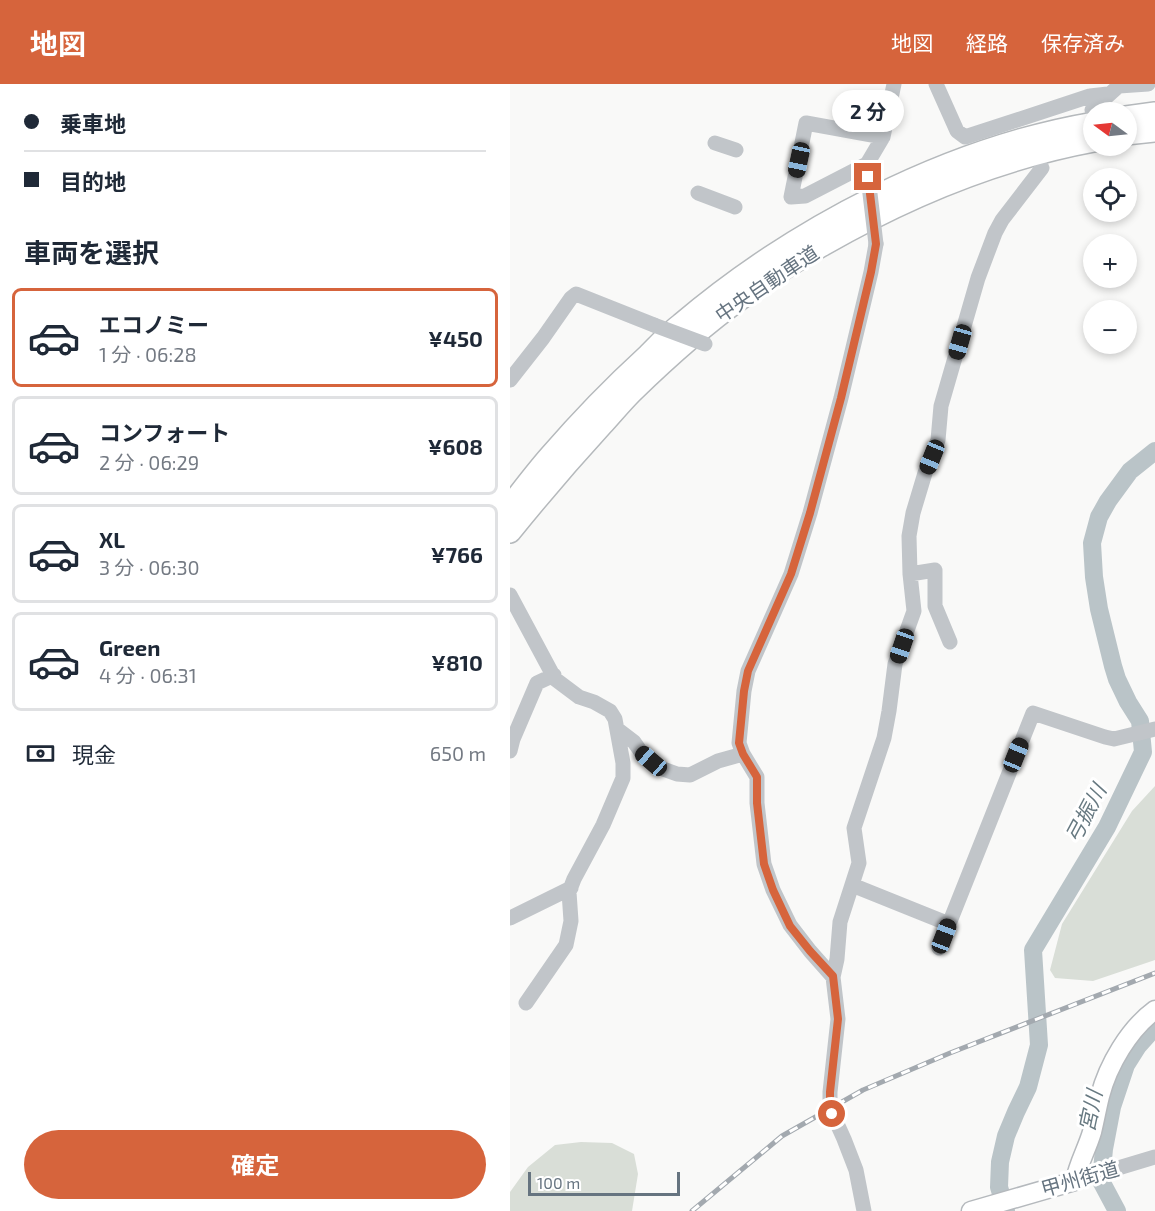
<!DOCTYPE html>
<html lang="ja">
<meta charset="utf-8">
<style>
:root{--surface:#fff;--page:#f2f2f3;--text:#1f2937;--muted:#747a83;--line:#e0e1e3;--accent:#d6643c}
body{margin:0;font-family:"Exo 2","Noto Sans JP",sans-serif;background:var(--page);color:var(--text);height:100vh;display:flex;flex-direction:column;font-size:22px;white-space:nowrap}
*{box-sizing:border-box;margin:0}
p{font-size:20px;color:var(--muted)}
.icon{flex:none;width:33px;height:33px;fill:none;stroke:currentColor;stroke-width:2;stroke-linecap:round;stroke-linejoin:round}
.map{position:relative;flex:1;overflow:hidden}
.details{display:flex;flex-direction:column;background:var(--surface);width:510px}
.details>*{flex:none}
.banner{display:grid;align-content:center;height:132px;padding:0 24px;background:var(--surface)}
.needle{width:39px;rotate:285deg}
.tools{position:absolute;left:573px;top:18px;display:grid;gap:12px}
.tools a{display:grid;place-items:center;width:54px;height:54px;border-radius:50%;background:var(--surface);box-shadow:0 3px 9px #0003;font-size:30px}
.scale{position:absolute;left:18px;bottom:15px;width:152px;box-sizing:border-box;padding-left:6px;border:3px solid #667480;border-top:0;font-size:16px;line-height:21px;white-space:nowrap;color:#667480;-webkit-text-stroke:4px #fff;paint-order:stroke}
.end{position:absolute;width:27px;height:27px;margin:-14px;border:8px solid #d6643c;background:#fff;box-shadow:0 0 0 3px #fff}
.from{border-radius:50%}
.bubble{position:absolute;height:42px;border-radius:21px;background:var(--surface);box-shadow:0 3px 9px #0003;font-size:20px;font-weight:700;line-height:42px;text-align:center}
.car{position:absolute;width:18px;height:36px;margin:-18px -9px;border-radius:8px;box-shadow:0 0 4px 2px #0007;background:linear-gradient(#222 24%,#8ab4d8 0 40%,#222 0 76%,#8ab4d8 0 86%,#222 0)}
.banner b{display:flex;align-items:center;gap:21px;height:57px;font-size:22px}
.banner b+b{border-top:2px solid var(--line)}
.banner i{width:15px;height:15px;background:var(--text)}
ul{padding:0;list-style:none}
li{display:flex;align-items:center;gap:18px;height:99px;margin:0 12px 9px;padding:0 12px;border:3px solid var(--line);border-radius:9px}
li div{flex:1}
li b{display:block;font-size:22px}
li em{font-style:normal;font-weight:700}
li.current{border-color:var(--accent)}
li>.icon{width:54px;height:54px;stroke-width:1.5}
h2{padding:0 24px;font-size:27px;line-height:72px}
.pay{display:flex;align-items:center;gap:15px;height:66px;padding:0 24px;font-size:22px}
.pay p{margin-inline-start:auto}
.action{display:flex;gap:12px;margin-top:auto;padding:12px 24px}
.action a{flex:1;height:69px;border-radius:36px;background:var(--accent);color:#fff;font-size:24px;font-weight:700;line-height:69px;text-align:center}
header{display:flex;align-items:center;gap:36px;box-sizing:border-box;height:84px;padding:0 30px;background:var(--accent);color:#fff}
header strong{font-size:28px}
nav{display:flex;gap:33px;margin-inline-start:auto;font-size:21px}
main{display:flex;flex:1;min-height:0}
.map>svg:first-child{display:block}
</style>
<header>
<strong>地図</strong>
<nav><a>地図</a><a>経路</a><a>保存済み</a></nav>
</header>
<main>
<section class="details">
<div class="banner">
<b><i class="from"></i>乗車地</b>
<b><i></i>目的地</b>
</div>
<h2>車両を選択</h2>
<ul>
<li class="current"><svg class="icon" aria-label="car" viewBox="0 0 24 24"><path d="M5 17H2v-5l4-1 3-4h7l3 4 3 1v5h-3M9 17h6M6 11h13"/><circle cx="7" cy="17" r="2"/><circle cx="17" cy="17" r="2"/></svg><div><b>エコノミー</b><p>1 分 · 06:28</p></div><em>¥450</em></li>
<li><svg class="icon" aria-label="car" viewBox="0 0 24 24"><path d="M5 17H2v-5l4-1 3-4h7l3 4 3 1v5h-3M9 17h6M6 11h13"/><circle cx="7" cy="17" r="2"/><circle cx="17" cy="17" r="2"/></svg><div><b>コンフォート</b><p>2 分 · 06:29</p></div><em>¥608</em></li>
<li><svg class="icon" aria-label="car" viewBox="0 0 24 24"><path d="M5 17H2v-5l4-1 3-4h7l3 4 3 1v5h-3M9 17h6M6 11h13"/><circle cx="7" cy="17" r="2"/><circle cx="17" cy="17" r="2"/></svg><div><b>XL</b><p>3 分 · 06:30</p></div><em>¥766</em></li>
<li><svg class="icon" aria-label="car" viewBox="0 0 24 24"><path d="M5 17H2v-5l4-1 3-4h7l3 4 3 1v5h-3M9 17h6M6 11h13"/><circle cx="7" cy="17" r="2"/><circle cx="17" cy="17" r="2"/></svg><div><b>Green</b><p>4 分 · 06:31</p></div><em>¥810</em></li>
</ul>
<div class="pay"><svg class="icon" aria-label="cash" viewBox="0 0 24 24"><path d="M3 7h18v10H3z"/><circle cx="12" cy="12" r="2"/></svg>現金<p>650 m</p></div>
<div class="action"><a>確定</a></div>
</section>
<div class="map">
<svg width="645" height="1127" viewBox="0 0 645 1127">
<rect width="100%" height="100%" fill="#f9f9f8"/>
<!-- green -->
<path fill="#d9ded7" d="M645 702V876L583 897 545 894 540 886 552 840 622 727Z
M71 1058 102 1059 124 1070 128 1090 122 1127H0V1108L18 1083 45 1061Z"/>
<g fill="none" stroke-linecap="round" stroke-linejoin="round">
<!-- river -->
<path stroke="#bac4c8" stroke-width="18" d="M496 1127 489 1103 490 1078 496 1052 506 1028 518 1003 529 961 523 866 597 743 633 668 630 637 618 618 607 595 603 582 589 525 584 493 582 459 589 433 598 417 620 387 645 367
M607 1127 591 1097 594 1065 602 1023 616 981 628 962 645 943"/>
<defs>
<path id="major" d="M461 1127 565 1097C568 1080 577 1065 582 1048 585 1036 587 1024 590 1012 598 981 619 945 645 926"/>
<path id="highway" d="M616 33 645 29
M616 50 645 47
M0 422C13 405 26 388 40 372 71 336 103 303 138 271 149 260 159 249 171 240 284 144 437 64 584 39
M0 448C29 412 60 376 92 341 102 330 112 318 122 308 157 274 194 241 233 213 258 193 286 177 313 161 398 112 487 75 584 57"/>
</defs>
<!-- major casing -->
<use href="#major" stroke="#b5b9bd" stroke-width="21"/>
<!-- highway casing -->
<use href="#highway" stroke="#b5b9bc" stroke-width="24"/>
<!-- minor -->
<path stroke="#c1c5c9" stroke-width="15" d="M426 0 447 47 455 53 580 12 598 10
M609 2 638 0
M582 26 611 0
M205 59 226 66
M357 80 295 112 281 113 296 39 373 53
M358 91 357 80 373 53 384 0
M188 109 225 123
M0 296 33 254 61 214 66 210 144 241
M400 490 425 486V522L440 558
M0 511 45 595 69 613 84 618 100 627 105 635 113 679V694L93 741 64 795 59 808 61 837 56 861 16 919
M107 645 124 658 131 668 141 677 153 685 167 690 180 691 208 677 233 670
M0 667 3 655 27 599 44 591
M342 801 439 840 523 629 595 653 604 655 645 645
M0 834 61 804
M429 864 439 840
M323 893 300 867 280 841 263 806 254 780 247 719V693L233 670 229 659 234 607 238 587 281 490 300 429 331 314 361 188 366 160
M565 1097 645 1073
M354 1127 346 1086 334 1055 320 1024V1008L328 935 323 893 327 875 330 838 349 779 344 744 374 654 379 627 385 580 404 527 400 490 399 452 403 429 415 389 428 356 431 322 468 194 485 149 492 136 532 84"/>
<!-- major -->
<use href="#major" stroke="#fff" stroke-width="18"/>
<!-- highway -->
<use href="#highway" stroke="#fff" stroke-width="21"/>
<defs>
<path id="rail" d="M182 1127 272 1052 353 1006 440 969 645 889"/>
</defs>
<!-- rail casing -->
<use href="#rail" stroke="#a3a9af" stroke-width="5"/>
<!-- rail -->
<use href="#rail" stroke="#fff" stroke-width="3" stroke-dasharray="9" stroke-linecap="butt"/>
<!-- minor-bridge -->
<path stroke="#c1c5c9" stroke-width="15" d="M358 93 366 160
M144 241 195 260"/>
</g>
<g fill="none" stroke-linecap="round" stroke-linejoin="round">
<!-- route -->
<path stroke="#d6643c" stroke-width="8" d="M322 1030 320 1024V1008L328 935 323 892 300 867 280 842 263 806 254 780 247 719V693L233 670 229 659 234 607 238 587 281 490 300 429 331 314 361 188 366 160 358 93"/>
</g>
<g text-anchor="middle" stroke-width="6" stroke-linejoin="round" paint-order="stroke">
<!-- street labels -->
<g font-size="20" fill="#667480" stroke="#fff">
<text transform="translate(257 200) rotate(-34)" y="7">中央自動車道</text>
<text transform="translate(570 1095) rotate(-16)" y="7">甲州街道</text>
</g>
<!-- water labels -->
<g font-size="21" font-style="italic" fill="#677981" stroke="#fff">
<text transform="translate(576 730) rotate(-62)" y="7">弓振川</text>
<text transform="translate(581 1027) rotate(-78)" y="7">宮川</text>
</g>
</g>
</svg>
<div class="tools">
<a><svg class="needle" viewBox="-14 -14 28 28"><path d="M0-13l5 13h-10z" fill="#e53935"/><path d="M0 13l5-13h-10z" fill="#747a83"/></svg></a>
<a><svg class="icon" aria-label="locate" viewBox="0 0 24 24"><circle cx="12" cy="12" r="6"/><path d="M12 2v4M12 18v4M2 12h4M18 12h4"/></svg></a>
<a>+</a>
<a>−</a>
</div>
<div class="scale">100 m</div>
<i class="end from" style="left:322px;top:1030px"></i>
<i class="end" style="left:358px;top:93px"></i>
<div class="bubble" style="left:322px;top:6px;width:72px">2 分</div>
<i class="car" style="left:289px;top:76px;rotate:192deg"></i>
<i class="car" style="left:450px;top:258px;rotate:196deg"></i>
<i class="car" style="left:422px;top:373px;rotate:202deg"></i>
<i class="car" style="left:392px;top:562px;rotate:199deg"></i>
<i class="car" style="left:506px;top:671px;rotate:22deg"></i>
<i class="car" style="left:141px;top:677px;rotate:311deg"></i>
<i class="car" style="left:434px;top:852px;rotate:21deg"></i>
</div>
</main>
